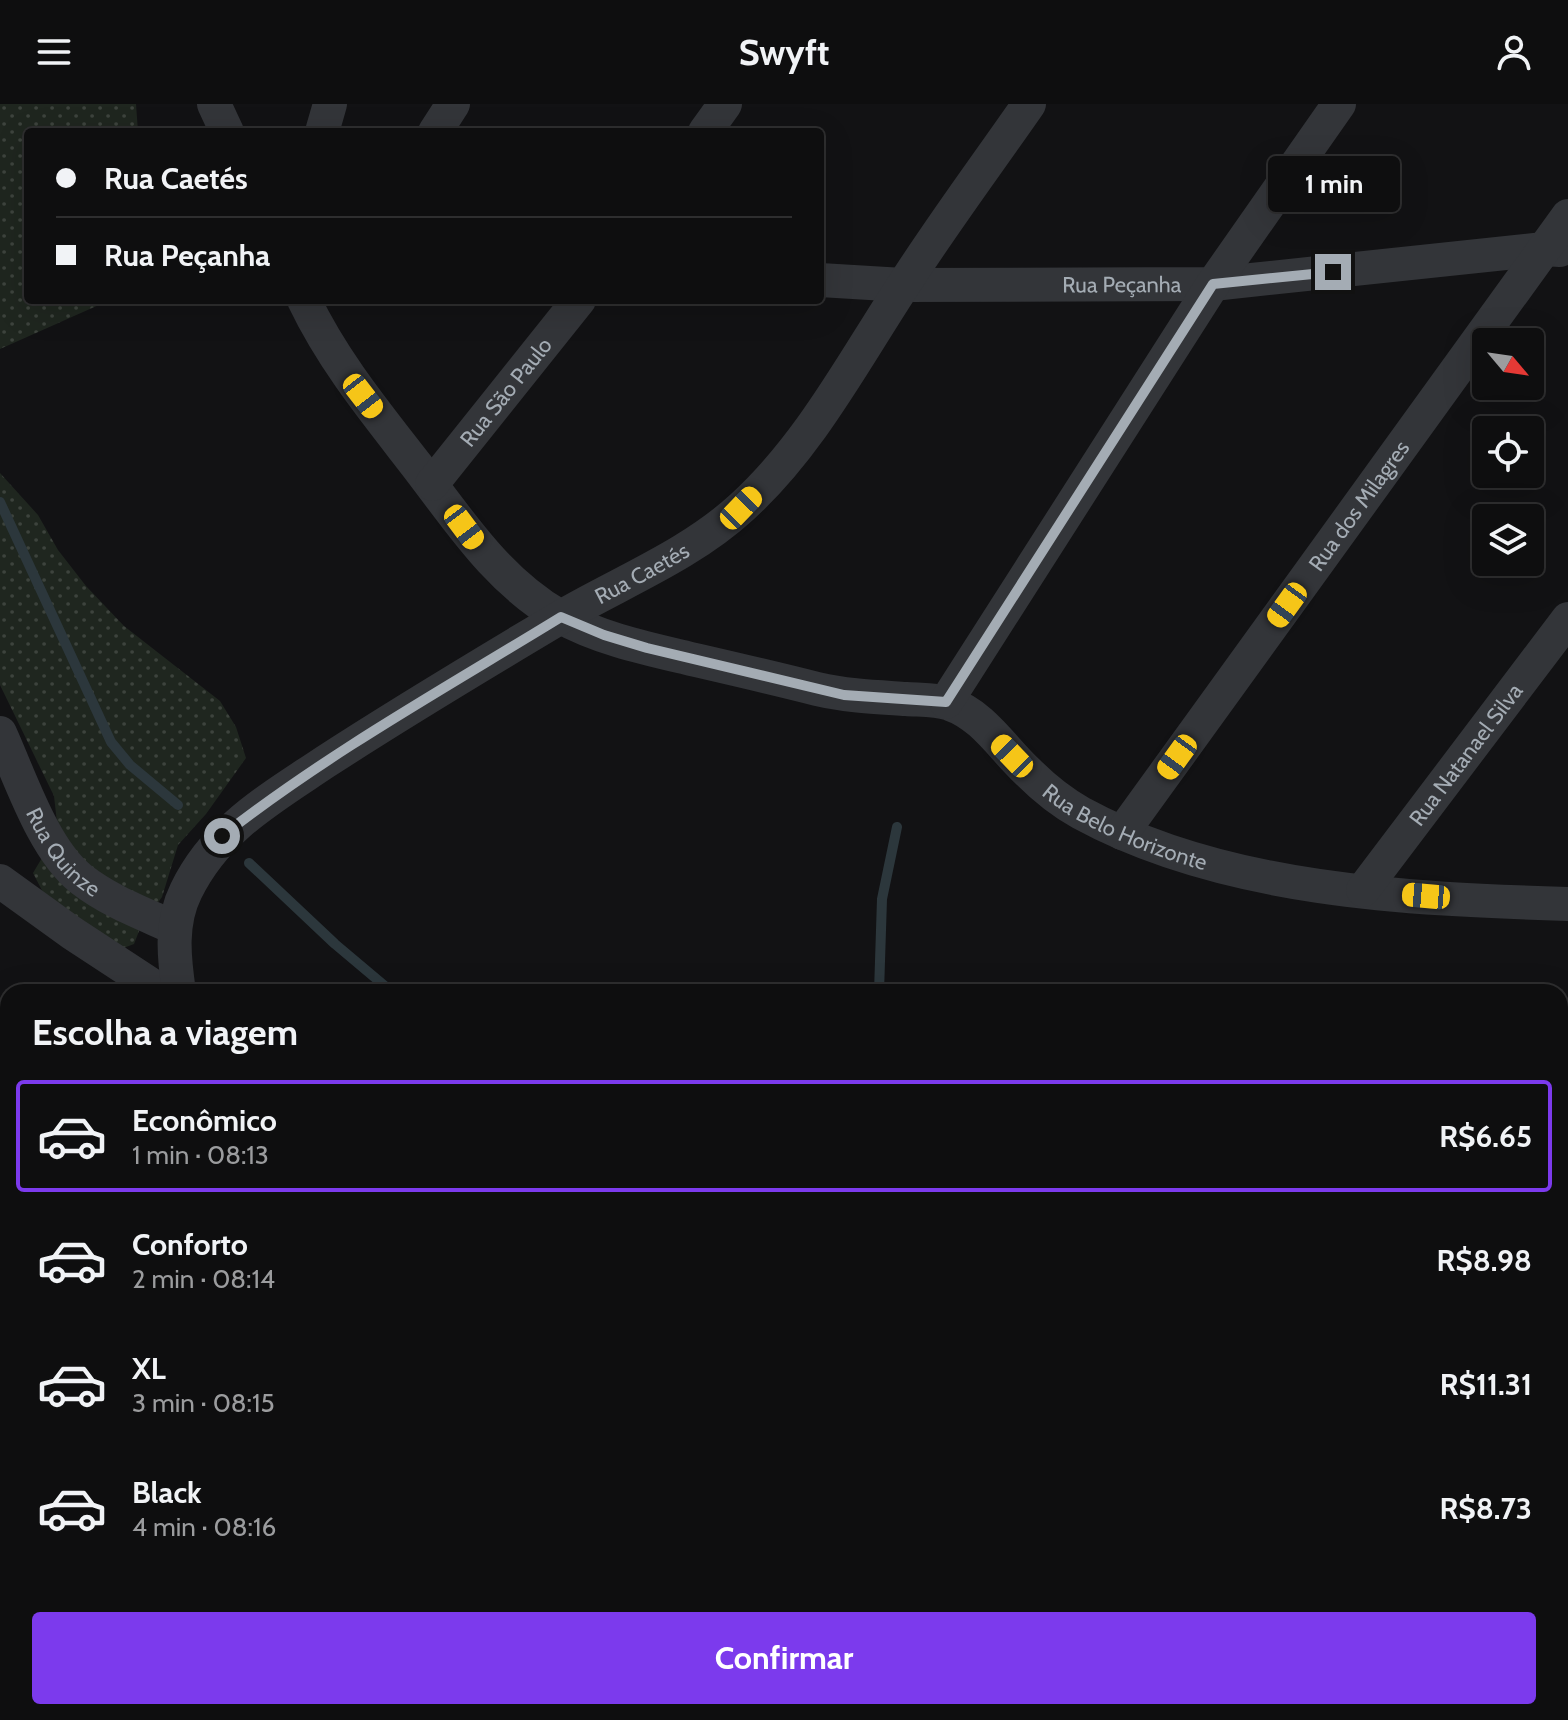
<!DOCTYPE html>
<html lang="pt">
<meta charset="utf-8">
<style>
:root{--surface:#0e0e0f;--page:#1c1c1d;--text:#f1f3f6;--muted:#9b9c9e;--line:#2e2e2f;--accent:#7c3aed}
body{margin:0;font-family:Cabin,sans-serif;background:var(--page);color:var(--text);height:100vh;display:flex;flex-direction:column;font-size:30px;white-space:nowrap}
*{box-sizing:border-box;margin:0}
p{font-size:26px;color:var(--muted)}
.icon{flex:none;width:44px;height:44px;fill:none;stroke:currentColor;stroke-width:2;stroke-linecap:round;stroke-linejoin:round}
.map{position:relative;flex:1;overflow:hidden}
.sheet{position:absolute;left:0px;top:880px;width:1568px;height:736px;display:flex;flex-direction:column;background:var(--surface);border-radius:24px 24px 0 0;box-shadow:0 8px 32px #0002,0 0 0 2px var(--line)}
.sheet>*{flex:none}
.top-card{position:absolute;left:24px;top:24px;width:800px;height:176px;border-radius:8px;box-shadow:0 8px 32px #0002,0 0 0 2px var(--line);display:grid;align-content:center;height:176px;padding:0 32px;background:var(--surface)}
.needle{width:52px;rotate:119deg}
.controls{position:absolute;left:1472px;top:224px;display:grid;gap:16px}
.controls a{display:grid;place-items:center;width:72px;height:72px;border-radius:8px;background:var(--surface);box-shadow:0 8px 32px #0002,0 0 0 2px var(--line);font-size:40px}
.end{position:absolute;width:36px;height:36px;margin:-18px;border:10px solid #a4acb4;background:#111;box-shadow:0 0 0 4px #111}
.from{border-radius:50%}
.bubble{position:absolute;height:56px;border-radius:8px;background:var(--surface);box-shadow:0 8px 32px #0002,0 0 0 2px var(--line);font-size:26px;font-weight:800;line-height:56px;text-align:center}
.car{position:absolute;width:24px;height:48px;margin:-24px -12px;border-radius:10px;box-shadow:0 0 6px 2px #0007;background:linear-gradient(#f5c518 24%,#345 0 40%,#f5c518 0 76%,#345 0 86%,#f5c518 0)}
.top-card b{display:flex;align-items:center;gap:28px;height:76px;font-size:30px}
.top-card b+b{border-top:2px solid var(--line)}
.top-card i{width:20px;height:20px;background:var(--text)}
ul{padding:0;list-style:none}
li{display:flex;align-items:center;gap:24px;height:112px;margin:0 16px 12px;padding:0 16px;border:4px solid transparent;border-radius:8px}
li div{flex:1}
li b{display:block;font-size:30px}
li em{font-style:normal;font-weight:800}
li.on{border-color:var(--accent)}
li>.icon{width:72px;height:72px;stroke-width:1.5}
h2{padding:0 32px;font-size:36px;line-height:96px}
.button{display:flex;gap:16px;margin-top:auto;padding:16px 32px}
.button a{flex:1;height:92px;border-radius:8px;background:var(--accent);color:#fff;font-size:32px;font-weight:800;line-height:92px;text-align:center}
header{display:flex;justify-content:space-between;align-items:center;height:104px;padding:0 32px;background:var(--surface);font-size:36px;font-weight:800}
.map>svg:first-child{display:block}
</style>
<header><svg class="icon" aria-label="menu" viewBox="0 0 24 24"><path d="M4 6h16M4 12h16M4 18h16"/></svg>Swyft<svg class="icon" aria-label="person" viewBox="0 0 24 24"><circle cx="12" cy="8" r="4"/><path d="M4 21q1-7 8-7t8 7"/></svg></header>
<div class="map">
<svg width="1568" height="1616" viewBox="0 0 1568 1616">
<defs>
<pattern id="grass-dots" width="8" height="8" patternUnits="userSpaceOnUse" patternTransform="scale(2)"><rect width="8" height="8" fill="#1f261f"/><path d="M2 2h.1M6 6h.1" fill="none" stroke="#3d433d" stroke-width="1.8" stroke-linecap="round"/></pattern>
<pattern id="wetland-marsh" width="20" height="14" patternUnits="userSpaceOnUse" patternTransform="scale(2)"><rect width="20" height="14" fill="#1f261f"/><path d="M1 5h8M5 5V1M11 12h8M15 12V8" fill="none" stroke="#3d433d"/></pattern>
</defs>
<rect width="100%" height="100%" fill="#121214"/>
<!-- grass -->
<path fill="url(#grass-dots)" d="M0 0H136L138 28H28V196H110L0 245Z
M0 369 38 411 58 446 86 482 124 522 220 597 236 623 246 654 206 710 178 741 162 793 141 822 134 840 113 848 49 800 33 769 58 727 54 692 0 581Z"/>
<!-- wetland -->
<path fill="url(#wetland-marsh)" d="M1560 1132H1568V1248L1560 1247Z
M8 1387V1608H36L37 1616H0V1389Z"/>
<g fill="none" stroke-linecap="round" stroke-linejoin="round">
<!-- stream -->
<path stroke="#2c373c" stroke-width="10" d="M0 398 111 638 130 661 178 701
M249 759 335 840 392 888
M879 888 882 795 897 723
M1560 1145H1568
M0 1533 8 1530"/>
<!-- street -->
<g stroke="#333539" stroke-width="34">
<path d="M214 0 227 28"/>
<path d="M322 28 330 0"/>
<path d="M435 28 453 0"/>
<path d="M705 28 725 0"/>
<path id="s1" d="M820 176 903 181 1213 180 1544 145 1560 146"/>
<path id="s2" d="M304 196C333 257 376 309 417 362 460 418 497 476 559 512 598 534 644 544 687 554 730 564 774 574 817 585 847 592 876 593 906 595 920 596 937 595 950 600 983 611 1003 645 1028 668 1043 683 1063 699 1081 709 1224 787 1408 795 1568 800"/>
<path id="s3" d="M432 380 579 196"/>
<path d="M946 598 1213 180 1339 0"/>
<path id="s4" d="M0 629C20 673 43 745 81 775 109 797 142 809 175 824"/>
<path id="s5" d="M1122 729 1568 112"/>
<path d="M0 777 72 829 162 888"/>
<path id="s6" d="M1363 786 1568 515"/>
<path id="s7" d="M179 888C174 854 170 819 186 787 216 725 270 695 325 658 402 608 482 560 561 513 621 478 690 451 742 403 809 342 852 260 901 185 941 122 986 62 1029 0"/>
<path d="M0 1047 8 1051"/>
<path d="M0 1332 8 1336"/>
<path d="M0 1414 8 1398"/>
<path d="M1560 1459 1568 1462"/>
<path d="M1014 1608 1018 1616"/>
<path d="M1262 1608 1266 1616"/>
<path d="M1518 1608 1521 1616"/>
<path d="M146 1616 147 1608"/>
<path d="M727 1616 733 1608"/>
</g>
</g>
<g fill="none" stroke-linecap="round" stroke-linejoin="round">
<!-- route -->
<path stroke="#a4acb4" stroke-width="10" d="M222 732C328 649 447 583 561 513L604 531 647 544 844 591 946 598 1213 180 1333 168"/>
</g>
<g text-anchor="middle" stroke-width="6" stroke-linejoin="round" paint-order="stroke">
<!-- street labels -->
<g font-size="22" fill="#a4acb4" stroke="#0d0d0f">
<text dy="8" stroke="none"><textPath href="#s1" startOffset="302">Rua Peçanha</textPath></text>
<text dy="8" stroke="none"><textPath href="#s3" startOffset="118">Rua São Paulo</textPath></text>
<text dy="8" stroke="none"><textPath href="#s5" startOffset="404">Rua dos Milagres</textPath></text>
<text dy="8" stroke="none"><textPath href="#s7" startOffset="664">Rua Caetés</textPath></text>
<text dy="8" stroke="none"><textPath href="#s6" startOffset="170">Rua Natanael Silva</textPath></text>
<text dy="8" stroke="none"><textPath href="#s2" startOffset="1030">Rua Belo Horizonte</textPath></text>
<text dy="8" stroke="none"><textPath href="#s4" startOffset="136">Rua Quinze</textPath></text>
</g>
</g>
</svg>
<div class="controls">
<a><svg class="needle" viewBox="-14 -14 28 28"><path d="M0-13l5 13h-10z" fill="#e53935"/><path d="M0 13l5-13h-10z" fill="#9b9c9e"/></svg></a>
<a><svg class="icon" aria-label="locate" viewBox="0 0 24 24"><circle cx="12" cy="12" r="6"/><path d="M12 2v4M12 18v4M2 12h4M18 12h4"/></svg></a>
<a><svg class="icon" aria-label="layers" viewBox="0 0 24 24"><path d="M12 4l9 5-9 5-9-5zM3 14l9 5 9-5"/></svg></a>
</div>
<i class="end from" style="left:222px;top:732px"></i>
<i class="end" style="left:1333px;top:168px"></i>
<div class="bubble" style="left:1268px;top:52px;width:132px">1 min</div>
<i class="car" style="left:363px;top:292px;rotate:142deg"></i>
<i class="car" style="left:741px;top:404px;rotate:44deg"></i>
<i class="car" style="left:464px;top:423px;rotate:143deg"></i>
<i class="car" style="left:1287px;top:501px;rotate:216deg"></i>
<i class="car" style="left:1012px;top:652px;rotate:316deg"></i>
<i class="car" style="left:1177px;top:653px;rotate:216deg"></i>
<i class="car" style="left:1426px;top:792px;rotate:275deg"></i>
<div class="top-card">
<b><i class="from"></i>Rua Caetés</b>
<b><i></i>Rua Peçanha</b>
</div>
<section class="sheet">
<h2>Escolha a viagem</h2>
<ul>
<li class="on"><svg class="icon" aria-label="car" viewBox="0 0 24 24"><path d="M5 17H2v-5l4-1 3-4h7l3 4 3 1v5h-3M9 17h6M6 11h13"/><circle cx="7" cy="17" r="2"/><circle cx="17" cy="17" r="2"/></svg><div><b>Econômico</b><p>1 min · 08:13</p></div><em>R$6.65</em></li>
<li><svg class="icon" aria-label="car" viewBox="0 0 24 24"><path d="M5 17H2v-5l4-1 3-4h7l3 4 3 1v5h-3M9 17h6M6 11h13"/><circle cx="7" cy="17" r="2"/><circle cx="17" cy="17" r="2"/></svg><div><b>Conforto</b><p>2 min · 08:14</p></div><em>R$8.98</em></li>
<li><svg class="icon" aria-label="car" viewBox="0 0 24 24"><path d="M5 17H2v-5l4-1 3-4h7l3 4 3 1v5h-3M9 17h6M6 11h13"/><circle cx="7" cy="17" r="2"/><circle cx="17" cy="17" r="2"/></svg><div><b>XL</b><p>3 min · 08:15</p></div><em>R$11.31</em></li>
<li><svg class="icon" aria-label="car" viewBox="0 0 24 24"><path d="M5 17H2v-5l4-1 3-4h7l3 4 3 1v5h-3M9 17h6M6 11h13"/><circle cx="7" cy="17" r="2"/><circle cx="17" cy="17" r="2"/></svg><div><b>Black</b><p>4 min · 08:16</p></div><em>R$8.73</em></li>
</ul>
<div class="button"><a>Confirmar</a></div>
</section>
</div>
